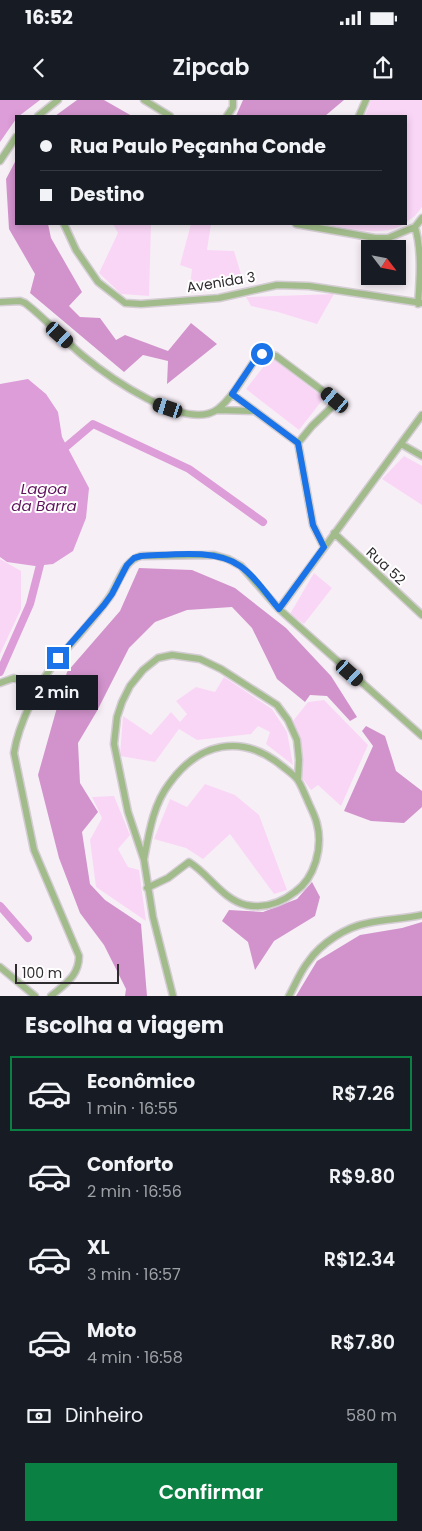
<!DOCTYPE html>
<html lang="pt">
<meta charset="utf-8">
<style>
:root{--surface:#171b24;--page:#242831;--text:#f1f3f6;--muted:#9ea1a6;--line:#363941;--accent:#0b8043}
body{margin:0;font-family:Poppins,sans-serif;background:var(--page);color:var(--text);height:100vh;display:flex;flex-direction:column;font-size:19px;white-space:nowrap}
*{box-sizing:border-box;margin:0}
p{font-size:16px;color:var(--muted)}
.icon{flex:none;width:28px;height:28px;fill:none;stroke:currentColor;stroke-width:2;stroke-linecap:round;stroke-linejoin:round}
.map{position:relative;height:896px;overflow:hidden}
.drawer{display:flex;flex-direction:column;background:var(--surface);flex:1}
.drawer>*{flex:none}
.guide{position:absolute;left:15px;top:15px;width:392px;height:110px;border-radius:0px;box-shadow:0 2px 8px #0003;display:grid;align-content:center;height:110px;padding:0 25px;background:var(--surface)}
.needle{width:32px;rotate:122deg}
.buttons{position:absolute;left:361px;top:140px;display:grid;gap:10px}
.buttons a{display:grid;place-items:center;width:45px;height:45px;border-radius:0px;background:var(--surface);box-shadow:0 2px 8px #0003;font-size:25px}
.scale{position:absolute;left:15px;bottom:12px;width:104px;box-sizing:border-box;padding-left:5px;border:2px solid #2f2c2f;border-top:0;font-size:14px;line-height:18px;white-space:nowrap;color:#2f2c2f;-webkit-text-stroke:4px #fff;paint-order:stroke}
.end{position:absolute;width:22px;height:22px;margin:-11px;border:6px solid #1a73e8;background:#fff;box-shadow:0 0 0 2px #fff}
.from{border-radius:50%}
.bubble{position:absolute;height:35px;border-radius:0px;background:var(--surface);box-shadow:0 2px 8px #0003;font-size:16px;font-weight:600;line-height:35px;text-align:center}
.car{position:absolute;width:15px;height:30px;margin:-15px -8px;border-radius:6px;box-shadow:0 0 4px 1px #0007;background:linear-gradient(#222 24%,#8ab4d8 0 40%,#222 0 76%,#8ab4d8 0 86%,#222 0)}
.guide b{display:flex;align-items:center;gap:18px;height:48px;font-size:19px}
.guide b+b{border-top:1px solid var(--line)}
.guide i{width:12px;height:12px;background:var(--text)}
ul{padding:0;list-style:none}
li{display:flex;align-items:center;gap:15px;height:75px;margin:0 10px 8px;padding:0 15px;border:2px solid transparent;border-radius:0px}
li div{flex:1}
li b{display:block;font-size:19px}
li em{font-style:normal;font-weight:600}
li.current{border-color:var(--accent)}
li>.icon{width:45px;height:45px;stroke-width:1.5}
h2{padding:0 25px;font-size:22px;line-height:60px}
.pay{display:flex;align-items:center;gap:12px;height:55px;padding:0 25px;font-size:19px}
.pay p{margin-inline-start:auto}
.button{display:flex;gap:10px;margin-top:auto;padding:10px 25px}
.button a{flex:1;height:58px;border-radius:0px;background:var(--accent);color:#fff;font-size:20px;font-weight:600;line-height:58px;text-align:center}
.status{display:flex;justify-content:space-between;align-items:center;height:35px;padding:0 25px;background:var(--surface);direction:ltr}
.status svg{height:14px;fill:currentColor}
header{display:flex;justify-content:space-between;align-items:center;height:65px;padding:0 25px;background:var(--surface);font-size:22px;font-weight:600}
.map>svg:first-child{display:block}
</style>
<div class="status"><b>16:52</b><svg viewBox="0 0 49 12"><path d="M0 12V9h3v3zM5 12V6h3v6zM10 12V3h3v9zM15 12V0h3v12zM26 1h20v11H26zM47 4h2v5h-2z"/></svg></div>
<header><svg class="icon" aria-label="back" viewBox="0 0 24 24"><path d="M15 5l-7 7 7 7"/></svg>Zipcab<svg class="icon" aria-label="share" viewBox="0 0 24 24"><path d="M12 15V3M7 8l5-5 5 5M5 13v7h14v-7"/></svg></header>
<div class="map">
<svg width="422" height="896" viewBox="0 0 422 896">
<rect width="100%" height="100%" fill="#f7eff6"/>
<!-- green -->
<path fill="#fad6f6" d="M371 0H422V107L415 116 406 122V16H365Z
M113 124H151L149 196 121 194 99 173 118 133Z
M191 124H211L207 150 234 151 244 184 189 193 192 169 180 165Z
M323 124H404C383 138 347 128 323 124Z
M334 194 317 224 278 212 251 206 246 197Z
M271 257 324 298 299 330 246 289Z
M404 356 422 366V405L382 379Z
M0 459 21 471V509L0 554Z
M314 473 332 488 304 524 290 514Z
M224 577 272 609 287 632 293 665 266 644 270 632 258 626 251 634 197 640 179 629 155 662 120 656 123 616 151 635 171 612 180 622 187 614 176 601 196 587 215 592Z
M324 600 368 645 341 706 318 685 311 690 302 678 293 621 308 602Z
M205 684 235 695 259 715 287 790 274 794 230 734 203 759 186 748 154 739 170 699 187 707Z
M114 696 130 735 118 749 128 767 139 770 146 821 96 787 90 740 102 718 92 697Z"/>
<!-- forest -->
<path fill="#d293cd" d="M77 0H104L132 16H55Z
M243 0H344L325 16H236Z
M16 60V124H48L51 138 82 192 69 206 80 217 100 218 116 240 125 235 168 251 191 223 217 244 167 284 168 261 143 255 124 272 30 193 35 174 9 129 6 79Z
M139 468 192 470 235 488 286 528 331 576 357 617 350 621 327 596 310 595 305 602 277 579 252 528 232 507 187 510 155 522 129 548 97 611 78 643 80 683 98 712 82 732 90 784 105 800 141 824 147 896H125L126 889 104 845 80 813 59 758 38 675 67 572 120 511Z
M366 626 385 636 396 671 422 691V707L404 723 371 721 344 711 373 646 362 631Z
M312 782 320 797 315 816 274 841 255 870 248 842 222 821 229 810 263 812 297 799Z
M422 822V896H296L317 861 360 835 402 828Z"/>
<!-- water -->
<path fill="#dd9dd8" d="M0 0H40L19 16H16V19L0 42Z
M28 279 46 294 58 312 62 337 89 388 86 418 73 451 53 464 35 466 7 462 0 457V284Z"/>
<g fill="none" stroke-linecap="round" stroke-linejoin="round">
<!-- canal -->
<path stroke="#dd9dd8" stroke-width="8" d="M67 346 93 324 189 369 263 422
M0 572 30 504 40 465
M0 806 28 838"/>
<defs>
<path id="street" d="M144 0 170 16
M38 16 58 0
M227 16 233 7V0
M359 16 366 0
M0 61 16 37
M64 124 76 150 98 182 125 203 141 204 219 198 277 185 309 186 422 203
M296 124 375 138H388L415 127C422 151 420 178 418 204
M415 127 422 118
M0 202 20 201 25 203C45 218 62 238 82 255 106 275 186 333 218 309 234 296 245 274 257 257 264 253 268 253 276 256L335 300 336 303 312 326 298 343 313 425 324 447
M232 294 298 343
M217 310 254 311
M401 344 422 356
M334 433 422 515
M279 509 422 315
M0 583 14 578 38 589
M144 759C149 733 153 705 169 684 199 642 242 633 282 666 287 670 293 674 297 679 301 684 304 693 307 699 310 707 315 715 317 724 323 747 315 778 295 792 281 803 265 809 246 805 222 799 209 774 189 762L168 778 147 788
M0 867 35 896
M51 896C65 884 79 876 79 856L34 750 14 653C18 625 40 579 59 558 76 538 93 520 108 499 119 485 122 461 141 456L214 455 228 459 241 466 279 509 422 636
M173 896 153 817 144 760 128 712 114 644 117 617 122 602 130 586 143 570 158 558 172 555 200 559 221 569 277 605 288 620 297 640 299 660 298 679
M289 896C295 885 300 872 308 862 321 843 346 827 368 823 386 819 404 819 422 815"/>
</defs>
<!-- street casing -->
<use href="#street" stroke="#d3ccd2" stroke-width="9"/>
<!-- street -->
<use href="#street" stroke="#a1bc8a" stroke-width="6"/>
</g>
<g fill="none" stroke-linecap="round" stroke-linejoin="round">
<!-- route -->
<path stroke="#1a73e8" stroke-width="6" d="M58 558 104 505 112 494 127 465 134 458 141 456C171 455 215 448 240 466 255 476 267 495 279 509L324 447 313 425 298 343 232 294 257 257 262 254"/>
</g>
<g text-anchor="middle" stroke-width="4" stroke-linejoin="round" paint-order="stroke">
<!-- street labels -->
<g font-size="14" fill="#2f2c2f" stroke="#fff">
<text transform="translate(221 182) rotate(-9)" y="5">Avenida 3</text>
<text transform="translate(386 466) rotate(43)" y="5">Rua 52</text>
</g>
<!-- water labels -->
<g font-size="15" font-style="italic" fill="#5f135d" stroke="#fff">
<text x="44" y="394">Lagoa<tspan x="44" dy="17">da Barra</tspan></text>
</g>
</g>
</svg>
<div class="buttons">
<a><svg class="needle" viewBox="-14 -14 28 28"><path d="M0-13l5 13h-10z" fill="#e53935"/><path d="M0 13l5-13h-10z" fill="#9ea1a6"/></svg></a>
</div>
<div class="scale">100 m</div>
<i class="end from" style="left:262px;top:254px"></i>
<i class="end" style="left:58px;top:558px"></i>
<div class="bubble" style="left:16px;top:575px;width:82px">2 min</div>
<i class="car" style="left:60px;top:235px;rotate:132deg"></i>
<i class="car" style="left:335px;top:300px;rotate:310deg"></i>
<i class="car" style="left:168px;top:308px;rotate:288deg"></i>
<i class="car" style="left:350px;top:573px;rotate:132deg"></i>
<div class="guide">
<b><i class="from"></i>Rua Paulo Peçanha Conde</b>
<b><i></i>Destino</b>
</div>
</div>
<section class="drawer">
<h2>Escolha a viagem</h2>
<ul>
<li class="current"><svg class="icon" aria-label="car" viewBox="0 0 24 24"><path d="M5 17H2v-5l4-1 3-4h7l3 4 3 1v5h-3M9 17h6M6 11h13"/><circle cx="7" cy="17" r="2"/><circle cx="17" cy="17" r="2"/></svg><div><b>Econômico</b><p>1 min · 16:55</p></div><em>R$7.26</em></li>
<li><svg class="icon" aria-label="car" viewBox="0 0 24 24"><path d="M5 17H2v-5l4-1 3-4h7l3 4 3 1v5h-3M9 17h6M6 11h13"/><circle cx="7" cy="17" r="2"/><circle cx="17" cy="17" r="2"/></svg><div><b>Conforto</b><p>2 min · 16:56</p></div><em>R$9.80</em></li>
<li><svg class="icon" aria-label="car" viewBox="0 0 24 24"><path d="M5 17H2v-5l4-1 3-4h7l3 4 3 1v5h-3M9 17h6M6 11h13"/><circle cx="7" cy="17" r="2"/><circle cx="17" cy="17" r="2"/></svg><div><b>XL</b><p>3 min · 16:57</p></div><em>R$12.34</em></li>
<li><svg class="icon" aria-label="car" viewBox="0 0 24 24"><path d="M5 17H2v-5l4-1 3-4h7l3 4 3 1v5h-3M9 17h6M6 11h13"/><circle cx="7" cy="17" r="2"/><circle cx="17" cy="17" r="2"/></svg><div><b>Moto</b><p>4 min · 16:58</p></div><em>R$7.80</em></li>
</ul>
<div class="pay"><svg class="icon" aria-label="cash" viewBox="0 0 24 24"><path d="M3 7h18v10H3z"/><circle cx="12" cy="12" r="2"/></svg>Dinheiro<p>580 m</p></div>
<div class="button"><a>Confirmar</a></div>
</section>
